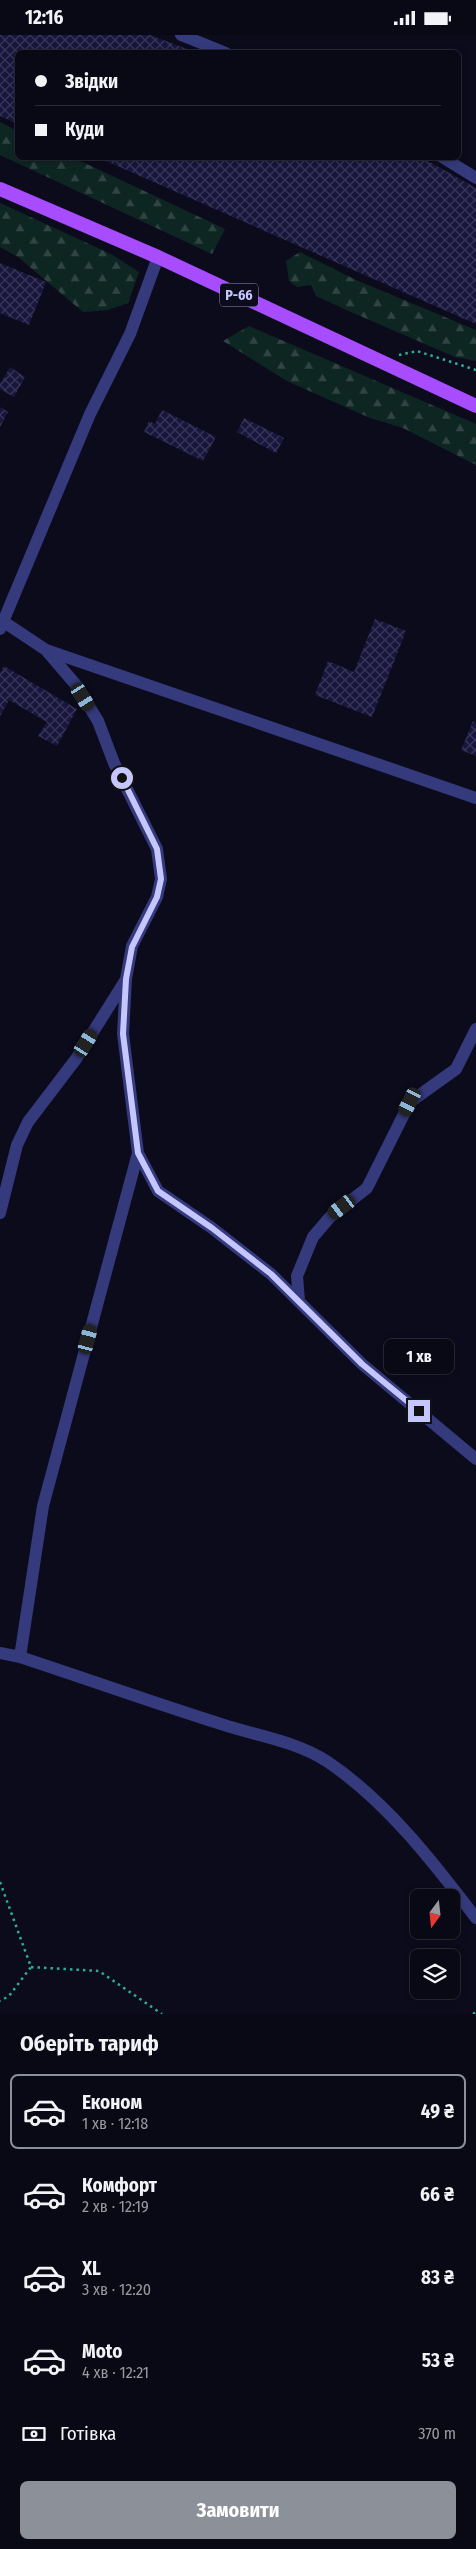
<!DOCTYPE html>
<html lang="uk">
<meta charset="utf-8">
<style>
:root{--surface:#090815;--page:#171622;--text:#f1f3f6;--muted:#999aa0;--line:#292934;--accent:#8c9099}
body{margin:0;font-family:"Fira Sans Condensed",sans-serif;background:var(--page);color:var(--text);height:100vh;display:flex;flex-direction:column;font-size:19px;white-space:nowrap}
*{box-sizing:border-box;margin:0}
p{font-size:16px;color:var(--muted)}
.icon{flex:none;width:28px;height:28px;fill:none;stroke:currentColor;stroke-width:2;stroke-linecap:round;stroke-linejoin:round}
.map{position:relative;height:1979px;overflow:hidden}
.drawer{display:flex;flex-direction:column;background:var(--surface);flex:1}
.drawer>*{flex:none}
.banner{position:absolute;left:15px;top:15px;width:446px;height:110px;border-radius:8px;box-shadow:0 2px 8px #0003,0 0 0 1px var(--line);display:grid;align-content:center;height:110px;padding:0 20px;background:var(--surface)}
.needle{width:32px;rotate:195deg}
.tools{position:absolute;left:410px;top:1854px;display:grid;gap:10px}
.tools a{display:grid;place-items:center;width:50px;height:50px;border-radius:8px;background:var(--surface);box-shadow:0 2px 8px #0003,0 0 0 1px var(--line);font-size:25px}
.end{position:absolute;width:22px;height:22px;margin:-11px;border:6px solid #c6c6ff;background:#111;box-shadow:0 0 0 2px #111}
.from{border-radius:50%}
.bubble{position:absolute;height:35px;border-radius:8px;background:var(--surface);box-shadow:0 2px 8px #0003,0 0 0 1px var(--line);font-size:16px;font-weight:700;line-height:35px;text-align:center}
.car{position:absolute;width:15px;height:30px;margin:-15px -8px;border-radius:6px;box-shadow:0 0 4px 1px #0007;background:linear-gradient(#222 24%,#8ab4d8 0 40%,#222 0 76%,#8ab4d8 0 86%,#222 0)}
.banner b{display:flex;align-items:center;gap:18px;height:48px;font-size:19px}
.banner b+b{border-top:1px solid var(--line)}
.banner i{width:12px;height:12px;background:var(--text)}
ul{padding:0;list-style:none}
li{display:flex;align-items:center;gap:15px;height:75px;margin:0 10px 8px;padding:0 10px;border:2px solid transparent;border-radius:8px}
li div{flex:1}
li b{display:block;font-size:19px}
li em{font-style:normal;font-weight:700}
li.selected{border-color:var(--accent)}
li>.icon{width:45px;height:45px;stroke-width:1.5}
h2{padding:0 20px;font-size:22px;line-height:60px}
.pay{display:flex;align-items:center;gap:12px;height:55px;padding:0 20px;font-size:19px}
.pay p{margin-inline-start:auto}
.button{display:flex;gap:10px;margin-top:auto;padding:10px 20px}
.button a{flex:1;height:58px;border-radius:8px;background:var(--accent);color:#fff;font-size:20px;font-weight:700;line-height:58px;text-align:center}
.status{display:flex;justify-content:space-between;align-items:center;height:35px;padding:0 25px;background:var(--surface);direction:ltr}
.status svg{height:14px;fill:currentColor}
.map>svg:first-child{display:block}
</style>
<div class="status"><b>12:16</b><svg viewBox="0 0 49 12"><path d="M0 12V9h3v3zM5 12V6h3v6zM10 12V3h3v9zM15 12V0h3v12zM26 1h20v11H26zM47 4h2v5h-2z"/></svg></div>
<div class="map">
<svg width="476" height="1979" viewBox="0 0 476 1979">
<defs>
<pattern id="forest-firs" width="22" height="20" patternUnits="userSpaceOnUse" patternTransform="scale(1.25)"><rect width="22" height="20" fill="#0e2622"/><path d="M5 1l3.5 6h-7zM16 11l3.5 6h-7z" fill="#304443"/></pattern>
<pattern id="building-cross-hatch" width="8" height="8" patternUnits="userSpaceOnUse" patternTransform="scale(1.25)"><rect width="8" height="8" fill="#19163d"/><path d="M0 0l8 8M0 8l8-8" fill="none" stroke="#39365a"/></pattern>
</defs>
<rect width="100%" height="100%" fill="#0c0b1c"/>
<!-- forest -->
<path fill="url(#forest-firs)" d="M0 87 17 96 18 122 74 123 225 194 212 219 0 120Z
M0 168 111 219 139 237 128 268 108 275 83 277 18 222 0 212Z
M300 217 356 245 476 295V326L455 322 351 277 316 261 311 250 297 252 289 246 286 226Z
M249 291 476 389V430L403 393 370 383 287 346 223 306Z"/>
<!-- building -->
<path fill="url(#building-cross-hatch)" d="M0 0H150L195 17 18 18V89L0 81Z
M97 122H421L476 153V289Z
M0 228 46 247 29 290 0 278Z
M10 332 25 342 14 362 0 354V349Z
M0 372 8 377 0 392Z
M162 375 216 402 203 426 144 397 149 386 155 389Z
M244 383 284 403 276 418 237 397Z
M375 584 406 596 372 682 315 660 328 626 354 637Z
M4 631 77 674 57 711 38 701 47 687 9 665 0 681V638Z
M473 686 476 688V721L461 715Z"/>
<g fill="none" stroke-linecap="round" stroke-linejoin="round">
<!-- path -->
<path stroke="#2aaf97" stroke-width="2.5" stroke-dasharray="2.5 4" stroke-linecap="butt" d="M399 320 417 316 476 335
M0 1847 31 1932 9 1961 0 1966
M31 1932 99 1936 162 1979
M473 1979 476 1977"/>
<!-- minor -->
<path stroke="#343a7c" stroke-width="12" d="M181 0 226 18
M442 122 476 143
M4 587 46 615 76 650 98 686 114 728 157 814 161 844 157 862 132 911 126 944 123 999 138 1118 158 1156 212 1193 271 1239 362 1329 476 1424
M0 594 90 379 130 299 158 222
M46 615 476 763
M0 1178 17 1110 28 1087 76 1024 125 946
M299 1266 297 1241 313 1202 330 1182 367 1153 410 1067 456 1034 476 994
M0 1618 20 1622C87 1644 154 1668 221 1689 257 1701 296 1706 328 1727 387 1767 433 1827 476 1883
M20 1622 43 1471 138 1118"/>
<!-- primary -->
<path stroke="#a74dff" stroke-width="14" d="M0 154 158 222 476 371"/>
</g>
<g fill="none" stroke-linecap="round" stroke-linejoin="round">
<!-- route -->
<path stroke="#c6c6ff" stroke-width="6" d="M122 743 157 814 161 844 157 862 132 912 126 944 123 999 138 1118 158 1156 212 1193 271 1239 362 1329 419 1376"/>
</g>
<g text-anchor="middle" stroke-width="4" stroke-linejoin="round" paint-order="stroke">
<!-- shield labels -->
<rect fill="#0c0b1c" stroke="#8e8ebb" stroke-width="1" x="220" y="248.5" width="38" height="23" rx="4"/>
<g font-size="14" font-weight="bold" fill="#c6c6ff">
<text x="239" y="265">Р-66</text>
</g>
</g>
</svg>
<div class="tools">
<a><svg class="needle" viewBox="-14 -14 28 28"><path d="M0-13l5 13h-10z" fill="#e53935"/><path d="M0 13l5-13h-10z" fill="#999aa0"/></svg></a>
<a><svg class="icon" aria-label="layers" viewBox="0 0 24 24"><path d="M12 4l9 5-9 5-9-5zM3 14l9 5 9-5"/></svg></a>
</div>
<i class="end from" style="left:122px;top:743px"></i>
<i class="end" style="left:419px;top:1376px"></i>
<div class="bubble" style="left:384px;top:1304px;width:70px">1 хв</div>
<i class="car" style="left:83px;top:662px;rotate:148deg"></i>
<i class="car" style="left:86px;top:1008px;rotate:32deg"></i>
<i class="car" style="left:410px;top:1067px;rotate:207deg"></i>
<i class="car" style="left:342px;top:1172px;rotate:233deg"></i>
<i class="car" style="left:88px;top:1304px;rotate:15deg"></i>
<div class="banner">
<b><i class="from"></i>Звідки</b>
<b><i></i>Куди</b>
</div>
</div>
<section class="drawer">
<h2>Оберіть тариф</h2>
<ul>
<li class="selected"><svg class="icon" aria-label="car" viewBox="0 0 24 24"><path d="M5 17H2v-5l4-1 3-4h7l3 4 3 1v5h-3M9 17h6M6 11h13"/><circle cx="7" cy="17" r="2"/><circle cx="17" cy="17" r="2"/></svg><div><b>Економ</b><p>1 хв · 12:18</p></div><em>49 ₴</em></li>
<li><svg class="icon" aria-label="car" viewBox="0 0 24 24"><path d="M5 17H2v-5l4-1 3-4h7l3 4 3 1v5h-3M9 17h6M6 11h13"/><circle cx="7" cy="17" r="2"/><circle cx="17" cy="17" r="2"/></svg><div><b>Комфорт</b><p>2 хв · 12:19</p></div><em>66 ₴</em></li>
<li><svg class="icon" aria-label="car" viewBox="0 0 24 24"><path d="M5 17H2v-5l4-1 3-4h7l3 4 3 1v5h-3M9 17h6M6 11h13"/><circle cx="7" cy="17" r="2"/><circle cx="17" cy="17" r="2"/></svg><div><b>XL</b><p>3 хв · 12:20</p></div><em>83 ₴</em></li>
<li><svg class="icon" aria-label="car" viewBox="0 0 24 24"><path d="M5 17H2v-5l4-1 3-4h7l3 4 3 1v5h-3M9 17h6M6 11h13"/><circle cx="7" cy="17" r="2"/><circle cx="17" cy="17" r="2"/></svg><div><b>Moto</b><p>4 хв · 12:21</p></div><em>53 ₴</em></li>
</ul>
<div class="pay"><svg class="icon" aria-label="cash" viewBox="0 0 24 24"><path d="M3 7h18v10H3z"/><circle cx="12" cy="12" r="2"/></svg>Готівка<p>370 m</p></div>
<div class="button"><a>Замовити</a></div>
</section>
